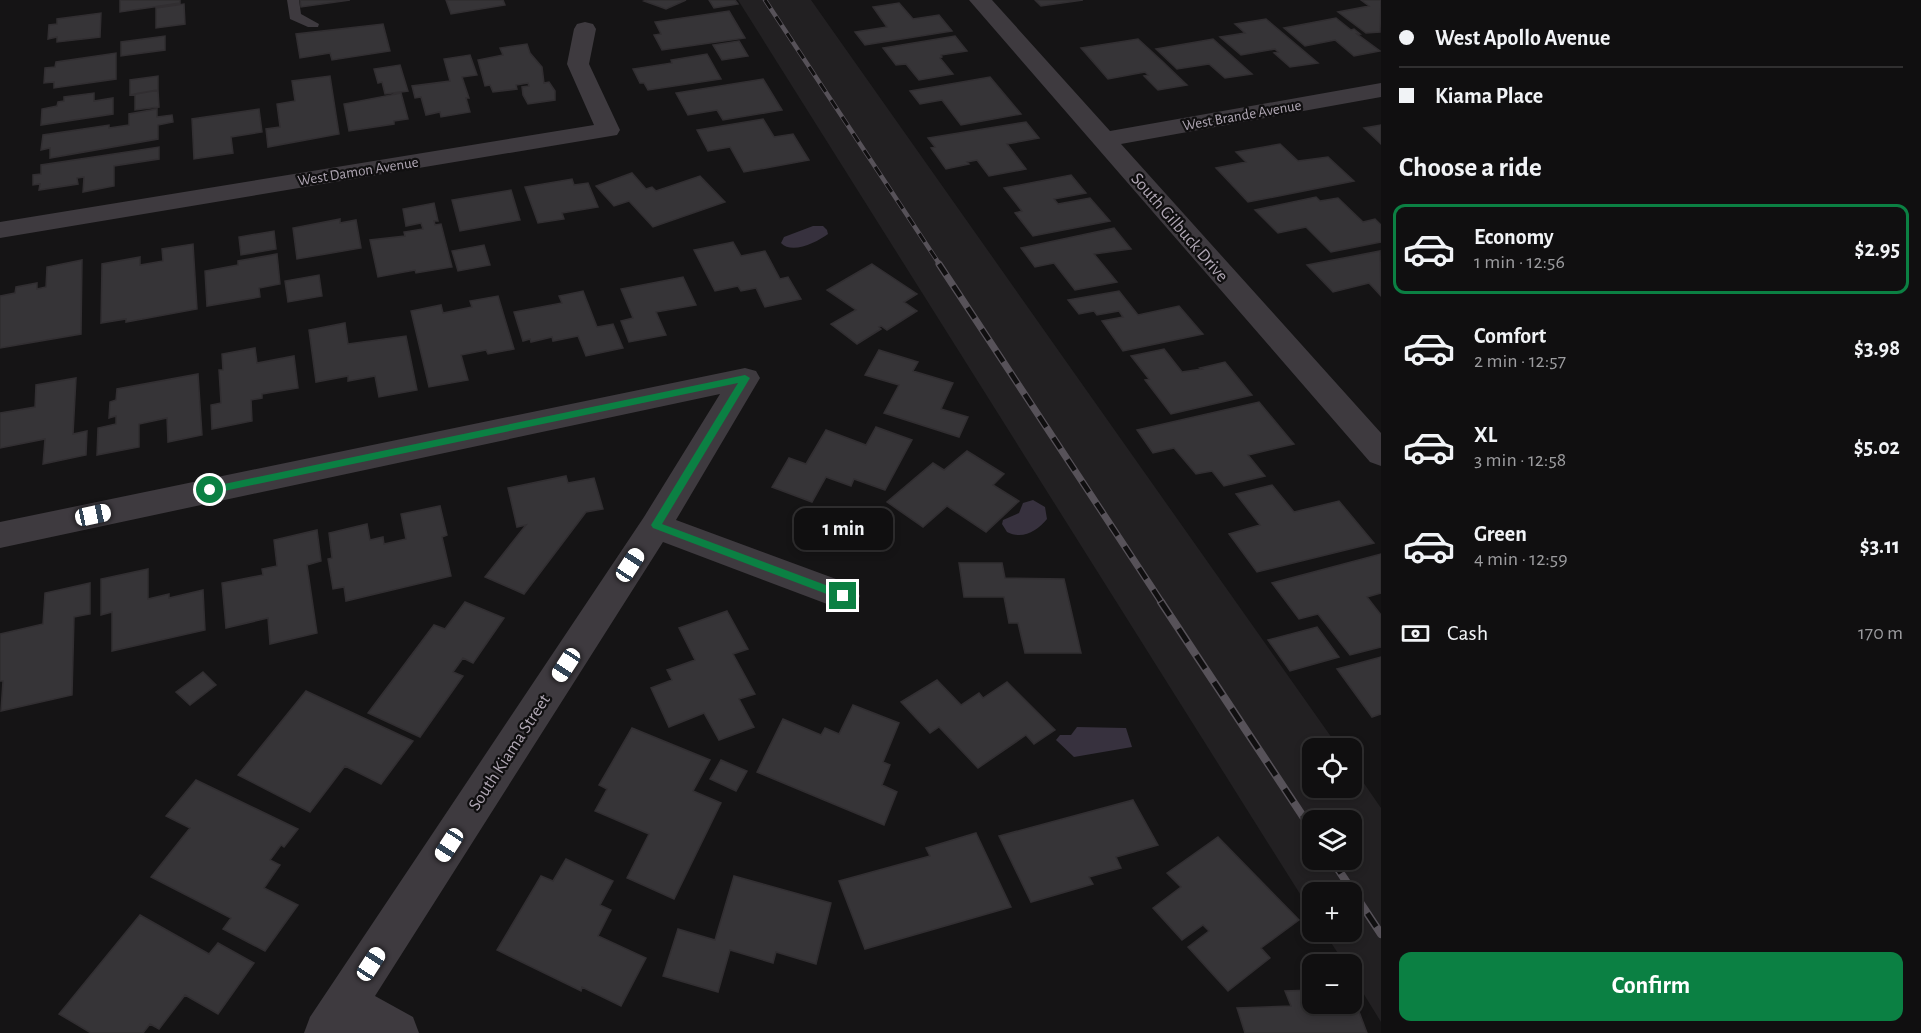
<!DOCTYPE html>
<meta charset="utf-8">
<style>
:root{--surface:#100f10;--page:#1e1d1e;--text:#f1f3f6;--muted:#9c9c9f;--line:#302f30;--accent:#0b8043}
body{margin:0;font-family:"Alegreya Sans",sans-serif;background:var(--page);color:var(--text);height:100vh;display:flex;flex-direction:column;font-size:22px;white-space:nowrap}
*{box-sizing:border-box;margin:0}
p{font-size:20px;color:var(--muted)}
.icon{flex:none;width:33px;height:33px;fill:none;stroke:currentColor;stroke-width:2;stroke-linecap:round;stroke-linejoin:round}
.map{position:relative;flex:1;overflow:hidden}
.side{display:flex;flex-direction:column;background:var(--surface);width:540px}
.side>*{flex:none}
.hud{display:grid;align-content:center;height:132px;padding:0 18px;background:var(--surface)}
.tools{position:absolute;left:1302px;top:738px;display:grid;gap:12px}
.tools a{display:grid;place-items:center;width:60px;height:60px;border-radius:12px;background:var(--surface);box-shadow:0 3px 9px #0003,0 0 0 2px var(--line);font-size:30px}
.end{position:absolute;width:27px;height:27px;margin:-14px;border:8px solid #0b8043;background:#fff;box-shadow:0 0 0 3px #fff}
.from{border-radius:50%}
.bubble{position:absolute;height:42px;border-radius:12px;background:var(--surface);box-shadow:0 3px 9px #0003,0 0 0 2px var(--line);font-size:20px;font-weight:700;line-height:42px;text-align:center}
.car{position:absolute;width:18px;height:36px;margin:-18px -9px;border-radius:8px;box-shadow:0 0 4px 2px #0007;background:linear-gradient(#fff 24%,#345 0 40%,#fff 0 76%,#345 0 86%,#fff 0)}
.hud b{display:flex;align-items:center;gap:21px;height:57px;font-size:22px}
.hud b+b{border-top:2px solid var(--line)}
.hud i{width:15px;height:15px;background:var(--text)}
ul{padding:0;list-style:none}
li{display:flex;align-items:center;gap:18px;height:90px;margin:0 12px 9px;padding:0 6px;border:3px solid transparent;border-radius:12px}
li div{flex:1}
li b{display:block;font-size:22px}
li em{font-style:normal;font-weight:700}
li.active{border-color:var(--accent)}
li>.icon{width:54px;height:54px;stroke-width:1.5}
h2{padding:0 18px;font-size:27px;line-height:72px}
.pay{display:flex;align-items:center;gap:15px;height:66px;padding:0 18px;font-size:22px}
.pay p{margin-inline-start:auto}
.primary-button{display:flex;gap:12px;margin-top:auto;padding:12px 18px}
.primary-button a{flex:1;height:69px;border-radius:12px;background:var(--accent);color:#fff;font-size:24px;font-weight:700;line-height:69px;text-align:center}
main{display:flex;flex:1;min-height:0}
.map>svg:first-child{display:block}
</style>
<main>
<div class="map">
<svg width="1381" height="1033" viewBox="0 0 1381 1033">
<rect width="100%" height="100%" fill="#151415"/>
<!-- built -->
<path fill="#222022" fill-rule="evenodd" d="M738 0H811L1339 748H1312V788H1352V766L1381 808V1022L1352 975V964H1345L1324 932H1352V892H1312V913ZM1312 820H1352V860H1312Z"/>
<!-- water -->
<path fill="#37313e" d="M813 226H823L827 230 828 234C817 242 792 255 781 243L784 237Z
M1033 500 1045 507 1047 519C1037 531 1023 540 1007 532L1002 524 1003 520 1019 513 1023 503Z
M1077 727 1126 728 1132 747 1074 757 1056 740 1060 735H1071Z"/>
<!-- building -->
<path fill="#363437" stroke="#312e31" stroke-width="1.5" d="M120 0H180V3L120 12Z
M300 0H350L301 7Z
M446 0H503L505 5 451 14Z
M647 0H686L666 9 644 1Z
M709 0H735L738 4 714 8Z
M1035 0H1083L1041 6Z
M1361 0H1381L1380 32 1366 33 1338 12 1369 6Z
M899 3 913 19 939 15 952 31 865 45 855 32 887 27 873 7Z
M184 4 185 24 156 28V8Z
M729 11 745 38 662 50 654 35 661 34 655 22Z
M101 13 100 37 57 42V37L48 39 49 25 57 24V19Z
M1336 18 1351 30 1354 29 1360 34H1357L1380 51 1354 56 1335 40 1305 46 1284 28Z
M1266 19 1318 63 1290 67 1274 53 1278 52 1275 49 1241 55 1220 37 1245 33 1235 24Z
M383 24 390 51 332 60 330 53 300 58 296 34Z
M165 36V50L121 56V42Z
M955 36 967 51 941 55 942 57 940 58 953 74 919 80 906 64 896 65 883 48Z
M1138 39 1162 61 1187 85 1158 90 1144 76 1148 75 1145 72 1108 79 1081 48Z
M1213 39 1252 74 1225 78 1209 64 1177 69 1156 49Z
M739 41 748 56 722 60 713 45Z
M527 44 530 53 542 67 544 83 549 82 555 91V100L528 104 523 95 522 87 529 86 528 83 516 85 517 89 493 92 490 85 485 86 478 60 503 55 500 48Z
M116 53V79L54 88V82L44 83 45 68 55 67 56 62Z
M707 54 721 79 648 90 644 83H640L633 69 672 63 671 60Z
M470 55 477 75 462 77 469 98H466L470 112 441 117 440 112 426 115 421 97 415 98 412 86 450 81 444 59Z
M400 65 408 91 385 94 382 82 378 83 374 69Z
M158 76V90L130 95V80Z
M330 76 339 134 268 147 266 129 280 127 277 104 295 101 292 81Z
M990 77 1021 114 961 125 942 100 920 104 910 91Z
M763 79 782 110 723 120 717 110 688 115 676 93Z
M158 90 159 107 135 110V94Z
M94 93V101L113 98V114L41 125 42 109 57 106 58 102 64 101V97Z
M401 93 408 119 394 121V124L349 131 344 104Z
M157 109V117L172 115 173 122 158 125V139L50 158V148L41 150 43 135 109 125V128L129 125V114Z
M259 109 262 132 231 137 233 153 194 159 192 119Z
M763 119 774 137 793 134 809 160 744 172 730 147 708 151 697 130Z
M1026 122 1039 138 1007 144 1026 169 989 176 977 160 967 162 969 164 946 169 931 148 935 147 928 138Z
M1381 125V144L1364 128Z
M1280 144 1298 161 1328 157 1354 181 1248 202 1216 168 1246 162 1236 152Z
M159 147V159L114 166V186L83 192 84 177 77 178 78 184 39 190 40 184 33 185V175L41 174V165Z
M632 173 646 189 652 187 656 191 700 176 725 202 653 227 629 201 614 206 596 186Z
M1071 175 1086 193 1054 199 1058 204 1090 198 1110 221 1033 236 1015 213 1022 211 1004 188Z
M572 179 574 185 588 183 598 207 562 213 564 219 538 223 525 187Z
M511 190 520 220 460 231 452 200Z
M1316 197 1320 201 1338 198 1363 222 1375 219 1381 225V242L1331 252 1306 227 1278 233 1255 210Z
M434 203 438 221H434L435 225 441 224 452 267 416 273 415 270 378 277 370 240 405 236 404 232 423 229 421 223 406 226 403 209Z
M340 219V223L356 220 361 248 297 259 293 228Z
M1114 228 1131 249 1094 254 1117 282 1075 290 1054 263 1035 267 1021 248Z
M274 231 276 249 241 255 239 237Z
M733 242 741 256 765 251 780 279 788 277 801 299 765 307 756 288 741 291 738 286 715 291 694 250Z
M193 244 197 309 126 322V319L101 323 102 264 140 257V265L163 261 162 249Z
M484 245 490 265 458 271 452 251Z
M1380 251 1381 296 1369 283 1333 292 1307 265Z
M277 254 280 284 259 288 260 297 207 306 205 271 238 265V261Z
M82 260 81 334 0 348V296L15 293 16 287 37 283V289L46 287 47 267Z
M872 264 917 294 904 302 917 311 887 330 881 326 879 327 881 329 857 344 831 324 856 310 827 290Z
M319 275 322 296 288 302 285 281Z
M683 277 696 305 656 312 666 335 629 342 621 321 633 318 621 289Z
M583 291 597 327 613 324 623 348 586 356 578 336 553 341 552 337 531 342 530 339 523 341 514 312 562 303 559 296Z
M1119 291 1138 315 1179 306 1203 334 1123 351 1102 321 1123 317 1119 311 1097 315 1094 311 1079 314 1068 300Z
M498 296 514 349 488 354 486 350 461 355 468 380 429 387 411 311 441 305 443 313 472 307 470 301Z
M345 323 348 344 406 336 417 390 379 397 375 376 348 381V376L316 382 309 330Z
M255 348 257 363 294 356 298 388 262 394V398L251 400 252 421 212 429 211 405 221 403 219 370H223L222 354Z
M1164 349 1182 372 1202 369 1200 368 1225 362 1252 395 1171 414 1145 380 1149 379 1131 356Z
M879 350 918 362 913 371 953 383 941 409 968 417 959 437 884 413 899 385 865 375Z
M198 374 202 435 168 442 167 418 139 424V447L97 455 98 428 116 424V416L109 418 110 402 116 400 117 389Z
M76 378 73 434 87 431 86 455 43 464 45 439 0 448V413L35 407 36 385Z
M1259 402 1294 444 1248 455 1265 476 1224 486 1212 471 1196 474 1174 448 1153 453 1137 430Z
M876 427 912 440 885 490 854 479 851 486 826 477 812 502 772 487 789 458 806 464 826 430 866 445Z
M967 451 1004 474 993 485 1019 501 986 532 947 506 923 527 887 502 933 463 944 470Z
M566 476 568 483 594 478 603 509 586 512 524 594 485 577 526 525 517 527 508 488Z
M1272 485 1294 512 1339 501 1374 543 1257 572 1229 534 1260 525 1236 494Z
M440 506 447 535 442 537 451 576 346 601 344 587 333 589 328 559 332 558 329 533 367 524 370 540 383 537 384 544 406 539 401 514Z
M317 530 321 561 307 565 317 633 270 644 268 618 226 628 222 583 263 575 262 569 277 566 274 540Z
M1381 554V593L1367 597 1381 615V647L1350 655 1318 614 1299 619 1272 583Z
M959 563H1002L1005 578 1064 579 1081 653H1025L1018 623H1009L1004 597H964Z
M148 569V599L169 594V598L203 590 205 630 112 651V612L101 615V579Z
M90 583V614L74 617 72 695 1 711 3 681H0V634L43 624 45 593Z
M465 602 504 618 473 663 463 658 453 672 463 676 420 737 368 713 434 625 445 629Z
M727 611 748 649 733 654 755 694 739 699 754 727 719 740 704 713 669 727 651 688 672 680 667 670 695 660 679 628Z
M1317 627 1339 657 1290 671 1268 640Z
M1381 657V714L1372 717 1337 669Z
M203 672 216 685 190 705 176 692Z
M937 680 961 705 979 693 983 698 1007 682 1055 730 1034 744 1026 735 978 768 939 727 930 733 901 702Z
M306 691 413 741 381 784 345 766 310 812 238 775Z
M853 705 899 723 883 762 890 765 882 785 897 792 884 825 757 772 783 719 821 735 825 728 839 734Z
M632 728 710 760 693 791 721 803 674 899 627 878 649 834 595 811 607 789 599 785Z
M721 760 747 771 736 791 710 779Z
M196 780 298 829 284 847 281 845 270 860 280 865 264 888 298 905 265 951 223 929 231 918 151 877 190 828 166 816Z
M1133 800 1158 845 1116 857 1121 868 1089 877 1093 884 1031 902 999 836Z
M976 833 1011 907 865 949 839 881 930 856 926 848Z
M1218 837 1299 920 1261 948 1270 958 1228 991 1188 947 1209 931 1203 925 1182 940 1153 908 1181 887 1167 873Z
M566 859 613 881 600 905 611 910 598 936 646 958 621 1006 582 987 581 991 497 950 541 876 553 881Z
M734 876 831 903 816 964 776 952 773 963 730 950 718 992 663 976 678 929 715 940Z
M140 915 209 954 218 943 254 963 218 1014 185 995 159 1029 150 1024 143 1033H91L59 1014Z
M1312 990V1004H1352V993L1367 1033H1245L1237 1008 1291 1006 1285 991Z"/>
<g fill="none" stroke-linecap="round" stroke-linejoin="round">
<!-- service -->
<path fill="#3e3a3f" fill-rule="evenodd" d="M287 0H299L301 14 319 24 318 27H308L290 19Z"/>
<!-- minor -->
<path fill="#3e3a3f" fill-rule="evenodd" d="M969 0H992L1110 131 1381 83V97L1121 144 1381 433V466L1370 462Z
M585 22 593 24 596 29 589 64 620 130 617 135 0 238V222L594 125 567 64 574 29 577 24Z
M745 368 756 371 760 378 676 520 855 586 860 596 855 606 843 610 663 542 375 996 413 1017 419 1033H304L310 1017 644 517 720 394 0 548V522Z"/>
<defs>
<path id="rail-far2" d="M765 0 940 265"/>
<path id="rail-far1" d="M939 264 1162 603"/>
<path id="rail" d="M1161 602 1312 830
M1332 860 1381 934"/>
</defs>
<!-- rail-far2 casing -->
<use href="#rail-far2" stroke="#575259" stroke-width="4.5"/>
<!-- rail-far1 casing -->
<use href="#rail-far1" stroke="#575259" stroke-width="7"/>
<!-- rail casing -->
<use href="#rail" stroke="#575259" stroke-width="8"/>
<!-- rail-far2 -->
<use href="#rail-far2" stroke="#100f10" stroke-width="3" stroke-dasharray="10" stroke-linecap="butt"/>
<!-- rail-far1 -->
<use href="#rail-far1" stroke="#100f10" stroke-width="4.5" stroke-dasharray="13" stroke-linecap="butt"/>
<!-- rail -->
<use href="#rail" stroke="#100f10" stroke-width="5" stroke-dasharray="16" stroke-linecap="butt"/>
</g>
<!-- route -->
<path fill="#0b8043" d="M745 375 750 378 662 524 847 593V599H840L653 528 651 525 738 383 210 494 205 490 210 487Z"/>
<g text-anchor="middle" stroke-width="4.5" stroke-linejoin="round" paint-order="stroke">
<!-- far-street labels -->
<g font-size="15" fill="#b0a7b4" stroke="#100f10">
<text transform="translate(1242 115) rotate(-10)" y="5">West Brande Avenue</text>
<text transform="translate(358 171) rotate(-9)" y="5">West Damon Avenue</text>
</g>
<!-- street labels -->
<g font-size="18" fill="#b0a7b4" stroke="#100f10">
<text transform="translate(1180 227) rotate(49)" y="6">South Gilbuck Drive</text>
<text transform="translate(509 752) rotate(-57)" y="6">South Kiama Street</text>
</g>
</g>
</svg>
<div class="tools">
<a><svg class="icon" aria-label="locate" viewBox="0 0 24 24"><circle cx="12" cy="12" r="6"/><path d="M12 2v4M12 18v4M2 12h4M18 12h4"/></svg></a>
<a><svg class="icon" aria-label="layers" viewBox="0 0 24 24"><path d="M12 4l9 5-9 5-9-5zM3 14l9 5 9-5"/></svg></a>
<a>+</a>
<a>−</a>
</div>
<i class="end from" style="left:210px;top:490px"></i>
<i class="end" style="left:843px;top:596px"></i>
<div class="bubble" style="left:794px;top:508px;width:99px">1 min</div>
<i class="car" style="left:93px;top:515px;rotate:78deg"></i>
<i class="car" style="left:630px;top:565px;rotate:33deg"></i>
<i class="car" style="left:566px;top:665px;rotate:213deg"></i>
<i class="car" style="left:449px;top:845px;rotate:213deg"></i>
<i class="car" style="left:371px;top:964px;rotate:33deg"></i>
</div>
<section class="side">
<div class="hud">
<b><i class="from"></i>West Apollo Avenue</b>
<b><i></i>Kiama Place</b>
</div>
<h2>Choose a ride</h2>
<ul>
<li class="active"><svg class="icon" aria-label="car" viewBox="0 0 24 24"><path d="M5 17H2v-5l4-1 3-4h7l3 4 3 1v5h-3M9 17h6M6 11h13"/><circle cx="7" cy="17" r="2"/><circle cx="17" cy="17" r="2"/></svg><div><b>Economy</b><p>1 min · 12:56</p></div><em>$2.95</em></li>
<li><svg class="icon" aria-label="car" viewBox="0 0 24 24"><path d="M5 17H2v-5l4-1 3-4h7l3 4 3 1v5h-3M9 17h6M6 11h13"/><circle cx="7" cy="17" r="2"/><circle cx="17" cy="17" r="2"/></svg><div><b>Comfort</b><p>2 min · 12:57</p></div><em>$3.98</em></li>
<li><svg class="icon" aria-label="car" viewBox="0 0 24 24"><path d="M5 17H2v-5l4-1 3-4h7l3 4 3 1v5h-3M9 17h6M6 11h13"/><circle cx="7" cy="17" r="2"/><circle cx="17" cy="17" r="2"/></svg><div><b>XL</b><p>3 min · 12:58</p></div><em>$5.02</em></li>
<li><svg class="icon" aria-label="car" viewBox="0 0 24 24"><path d="M5 17H2v-5l4-1 3-4h7l3 4 3 1v5h-3M9 17h6M6 11h13"/><circle cx="7" cy="17" r="2"/><circle cx="17" cy="17" r="2"/></svg><div><b>Green</b><p>4 min · 12:59</p></div><em>$3.11</em></li>
</ul>
<div class="pay"><svg class="icon" aria-label="cash" viewBox="0 0 24 24"><path d="M3 7h18v10H3z"/><circle cx="12" cy="12" r="2"/></svg>Cash<p>170 m</p></div>
<div class="primary-button"><a>Confirm</a></div>
</section>
</main>
